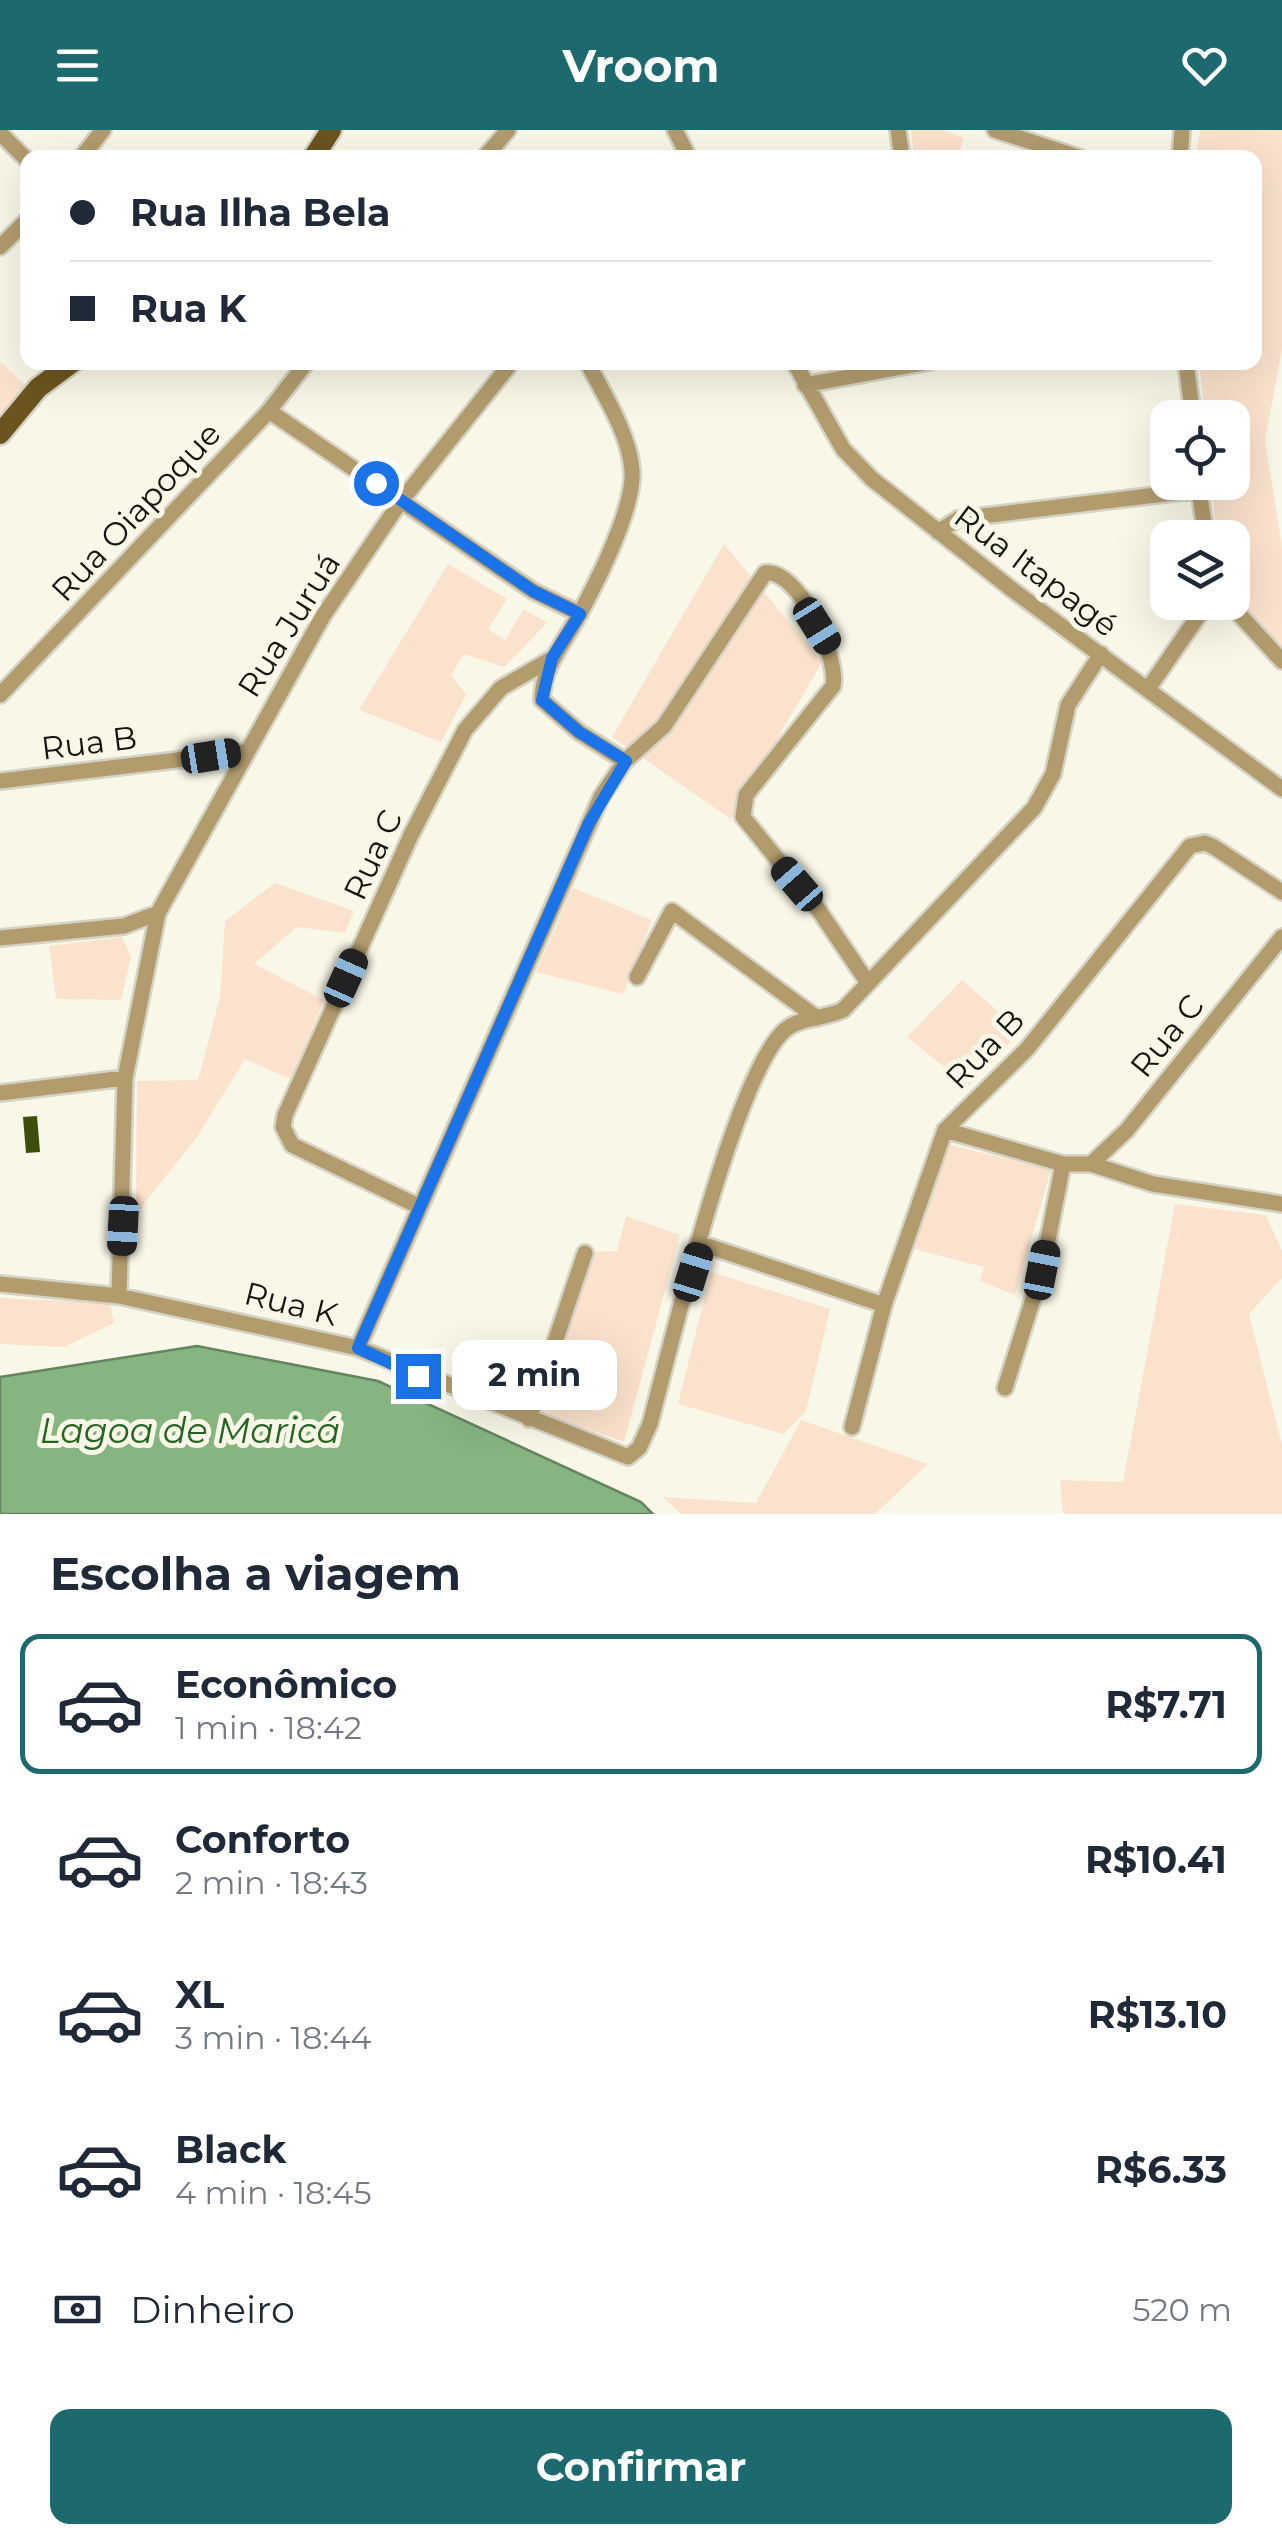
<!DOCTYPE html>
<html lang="pt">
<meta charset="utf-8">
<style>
:root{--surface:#fff;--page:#f2f2f3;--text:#1f2937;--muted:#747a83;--line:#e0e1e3;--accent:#1c696e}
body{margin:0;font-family:Montserrat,sans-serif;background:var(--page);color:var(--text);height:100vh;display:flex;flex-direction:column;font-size:38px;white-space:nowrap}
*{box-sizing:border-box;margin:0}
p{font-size:32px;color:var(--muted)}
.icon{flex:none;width:55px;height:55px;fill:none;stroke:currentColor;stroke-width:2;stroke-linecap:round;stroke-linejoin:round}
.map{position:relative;height:1384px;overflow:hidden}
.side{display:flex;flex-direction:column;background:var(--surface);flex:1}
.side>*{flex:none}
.guide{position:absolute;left:20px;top:20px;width:1242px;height:220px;border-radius:20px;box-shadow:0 10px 40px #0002;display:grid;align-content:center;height:220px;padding:0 50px;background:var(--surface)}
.buttons{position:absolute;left:1150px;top:270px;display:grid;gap:20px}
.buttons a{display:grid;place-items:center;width:100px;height:100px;border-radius:20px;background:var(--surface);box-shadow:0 10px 40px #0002;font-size:50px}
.end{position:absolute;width:45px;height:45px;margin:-22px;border:12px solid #1a73e8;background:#fff;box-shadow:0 0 0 5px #fff}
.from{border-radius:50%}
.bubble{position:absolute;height:70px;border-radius:20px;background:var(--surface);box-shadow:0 10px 40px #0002;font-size:32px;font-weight:700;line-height:70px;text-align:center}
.car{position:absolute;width:30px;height:60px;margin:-30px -15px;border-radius:12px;box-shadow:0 0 8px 2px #0007;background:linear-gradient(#222 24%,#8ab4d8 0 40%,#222 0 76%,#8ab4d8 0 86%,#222 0)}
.guide b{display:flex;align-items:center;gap:35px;height:95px;font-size:38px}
.guide b+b{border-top:2px solid var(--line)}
.guide i{width:25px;height:25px;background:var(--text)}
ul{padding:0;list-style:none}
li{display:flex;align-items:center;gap:30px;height:140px;margin:0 20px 15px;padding:0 30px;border:5px solid transparent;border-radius:20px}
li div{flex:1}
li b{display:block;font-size:38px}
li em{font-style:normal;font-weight:700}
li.current{border-color:var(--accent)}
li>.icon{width:90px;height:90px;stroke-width:1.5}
h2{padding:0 50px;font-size:45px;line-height:120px}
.pay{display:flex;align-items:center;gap:25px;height:110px;padding:0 50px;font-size:38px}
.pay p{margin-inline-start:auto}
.button{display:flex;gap:20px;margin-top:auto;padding:20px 50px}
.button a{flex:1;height:115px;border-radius:20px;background:var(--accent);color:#fff;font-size:40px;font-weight:700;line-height:115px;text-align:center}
header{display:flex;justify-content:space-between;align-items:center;height:130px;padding:0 50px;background:var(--accent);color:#fff;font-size:45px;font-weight:700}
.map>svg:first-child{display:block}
</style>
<header><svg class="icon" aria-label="menu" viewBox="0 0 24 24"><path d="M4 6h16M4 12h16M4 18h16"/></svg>Vroom<svg class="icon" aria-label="heart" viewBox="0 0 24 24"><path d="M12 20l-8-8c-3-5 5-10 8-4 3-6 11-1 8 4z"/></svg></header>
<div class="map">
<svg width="1282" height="1384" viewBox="0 0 1282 1384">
<rect width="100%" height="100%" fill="#f9f7e7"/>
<!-- green -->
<path fill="#fae2cd" d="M911 0H943L964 8 958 27H914Z
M1200 0H1282V220L1265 310 1282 417V523L1233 465 1232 408 1217 407 1211 353 1232 352V288L1205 287 1199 233 1255 232V28H1196Z
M0 231 28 258 0 287Z
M724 414 822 532 731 689 612 607Z
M448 434 507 469 488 499 505 510 524 479 547 493 504 537 464 524 451 545 466 564 441 612 359 580Z
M275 753 354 781 345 803 297 797 254 834 324 870 291 949 245 929 197 1007 136 1084 137 951 198 950 220 867 225 791Z
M573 758 652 790 623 864 536 842Z
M122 807 131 827 121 870 56 869 49 816Z
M962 850 1021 901 968 956 907 907Z
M947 1014 1051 1040 1015 1165 980 1151 984 1137 914 1119Z
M1175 1074 1266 1085 1282 1121V1148L1249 1184 1282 1315V1384H1063L1060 1350 1123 1352Z
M626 1086 680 1105 624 1312 541 1283 593 1122 617 1121Z
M711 1142 830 1179 806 1281 783 1304 678 1274Z
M0 1168 110 1173 114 1193 64 1217 0 1214Z
M801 1290 928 1334 875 1384H681L663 1367 756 1373Z"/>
<!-- water -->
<path fill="#86b581" stroke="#64855f" stroke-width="2.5" d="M197 1216 378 1251 641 1372 653 1384H0V1247Z"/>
<!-- building -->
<path fill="#3d4d0c" d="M37 986 40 1022 26 1023 23 987Z"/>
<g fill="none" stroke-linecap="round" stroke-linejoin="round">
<defs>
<path id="minor" d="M675 0 689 28
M898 0 902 28
M995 0 1081 28
M0 3 28 31
M81 28 103 0
M484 28 508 0
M1180 28 1182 0
M0 117 28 89
M587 232C604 265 629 303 632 340 635 377 597 452 579 485 564 513 542 537 542 570L579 602 625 631
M794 232 843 319 872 349 1014 461 1282 659
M1186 232 1193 288
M805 255 929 232
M269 281 533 461 580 484
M1198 352 1206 408
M938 402 958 389 1198 360
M1228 472 1282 531
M1148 559 1208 472
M0 565 269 281 307 232
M0 651 244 622
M0 808 124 796 158 783
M637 847 672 781 817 888
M0 963 125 948
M945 1000 1063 1034H1091L1153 1054 1282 1074
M1091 1034 1127 1000 1282 807
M420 1077 292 1015 283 997 285 985 411 705 465 600 501 558 553 528
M702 1114 884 1175
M0 1154 119 1166 358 1218 628 1327 639 1318 650 1294C670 1219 735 943 785 900 800 887 824 889 843 880L1034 678 1053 644 1068 575 1101 524
M119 1166 125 948 158 783 323 486 401 371 512 232
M358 1218 601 667 625 631 664 596 765 443C798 438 839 527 833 556L746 665 743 687 818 779 866 850
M1005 1258 1042 1140 1063 1034
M529 1289 585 1123
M852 1297 884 1175 945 1000 1027 919 1190 716 1205 713 1214 717 1282 762"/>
<path id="major" d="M313 28 331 0
M0 304 38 258 73 232"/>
</defs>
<!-- minor casing -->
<use href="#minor" stroke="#d5d3c4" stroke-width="20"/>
<!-- major casing -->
<use href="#major" stroke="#d5d3c4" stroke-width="25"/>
<!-- minor -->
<use href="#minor" stroke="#b29c6e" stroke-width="15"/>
<!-- major -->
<use href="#major" stroke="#6b541f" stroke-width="20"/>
</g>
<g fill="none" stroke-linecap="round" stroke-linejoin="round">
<!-- route -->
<path stroke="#1a73e8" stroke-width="12" d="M376 353 533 461 580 484 552 528 542 570 579 602 626 631 589 693 358 1218 418 1246"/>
</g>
<g text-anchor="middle" stroke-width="10" stroke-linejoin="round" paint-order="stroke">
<!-- street labels -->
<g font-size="32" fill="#15150f" stroke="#f9f7e7">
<text transform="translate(136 382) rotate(-47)" y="11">Rua Oiapoque</text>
<text transform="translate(1036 441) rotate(37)" y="11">Rua Itapagé</text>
<text transform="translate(289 495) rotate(-58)" y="11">Rua Juruá</text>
<text transform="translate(89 613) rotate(-7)" y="11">Rua B</text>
<text transform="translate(373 725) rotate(-65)" y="11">Rua C</text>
<text transform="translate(1167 906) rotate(-51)" y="11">Rua C</text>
<text transform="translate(985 919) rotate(-46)" y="11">Rua B</text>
<text transform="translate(291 1174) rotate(14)" y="11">Rua K</text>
</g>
<!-- water labels -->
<g font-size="35" font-style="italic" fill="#256522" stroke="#f9f7e7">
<text x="190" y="1313">Lagoa de Maricá</text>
</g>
</g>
</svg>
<div class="buttons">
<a><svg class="icon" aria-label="locate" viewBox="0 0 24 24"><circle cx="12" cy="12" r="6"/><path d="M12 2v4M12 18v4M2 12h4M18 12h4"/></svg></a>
<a><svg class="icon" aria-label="layers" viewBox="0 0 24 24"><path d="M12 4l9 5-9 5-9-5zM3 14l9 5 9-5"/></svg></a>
</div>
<i class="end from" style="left:376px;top:353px"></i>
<i class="end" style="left:418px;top:1246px"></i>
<div class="bubble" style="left:452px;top:1210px;width:165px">2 min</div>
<i class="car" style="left:817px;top:496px;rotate:148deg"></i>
<i class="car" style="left:211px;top:626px;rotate:81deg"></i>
<i class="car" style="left:797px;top:754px;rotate:319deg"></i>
<i class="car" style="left:346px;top:848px;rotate:24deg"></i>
<i class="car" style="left:123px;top:1096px;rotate:183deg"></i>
<i class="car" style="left:1042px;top:1140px;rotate:11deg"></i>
<i class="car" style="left:693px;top:1142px;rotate:17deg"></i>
<div class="guide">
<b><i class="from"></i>Rua Ilha Bela</b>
<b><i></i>Rua K</b>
</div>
</div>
<section class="side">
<h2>Escolha a viagem</h2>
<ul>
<li class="current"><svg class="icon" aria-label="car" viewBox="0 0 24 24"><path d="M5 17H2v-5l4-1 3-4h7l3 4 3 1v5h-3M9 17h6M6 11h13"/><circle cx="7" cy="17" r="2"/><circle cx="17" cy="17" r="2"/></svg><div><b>Econômico</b><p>1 min · 18:42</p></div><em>R$7.71</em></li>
<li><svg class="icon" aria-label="car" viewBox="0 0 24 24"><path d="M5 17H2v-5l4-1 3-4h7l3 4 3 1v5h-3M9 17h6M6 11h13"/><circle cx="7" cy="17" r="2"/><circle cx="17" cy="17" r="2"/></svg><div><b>Conforto</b><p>2 min · 18:43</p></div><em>R$10.41</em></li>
<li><svg class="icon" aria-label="car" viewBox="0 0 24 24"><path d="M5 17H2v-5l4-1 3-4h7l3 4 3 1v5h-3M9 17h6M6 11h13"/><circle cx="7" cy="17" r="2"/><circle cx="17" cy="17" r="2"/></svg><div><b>XL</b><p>3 min · 18:44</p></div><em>R$13.10</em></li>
<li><svg class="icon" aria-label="car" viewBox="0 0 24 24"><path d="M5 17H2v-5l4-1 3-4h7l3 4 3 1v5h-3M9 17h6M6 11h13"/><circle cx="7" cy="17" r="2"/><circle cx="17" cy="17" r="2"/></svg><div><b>Black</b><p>4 min · 18:45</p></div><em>R$6.33</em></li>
</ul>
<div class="pay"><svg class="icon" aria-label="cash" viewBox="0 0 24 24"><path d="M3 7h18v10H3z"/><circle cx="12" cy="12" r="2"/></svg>Dinheiro<p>520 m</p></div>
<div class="button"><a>Confirmar</a></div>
</section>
